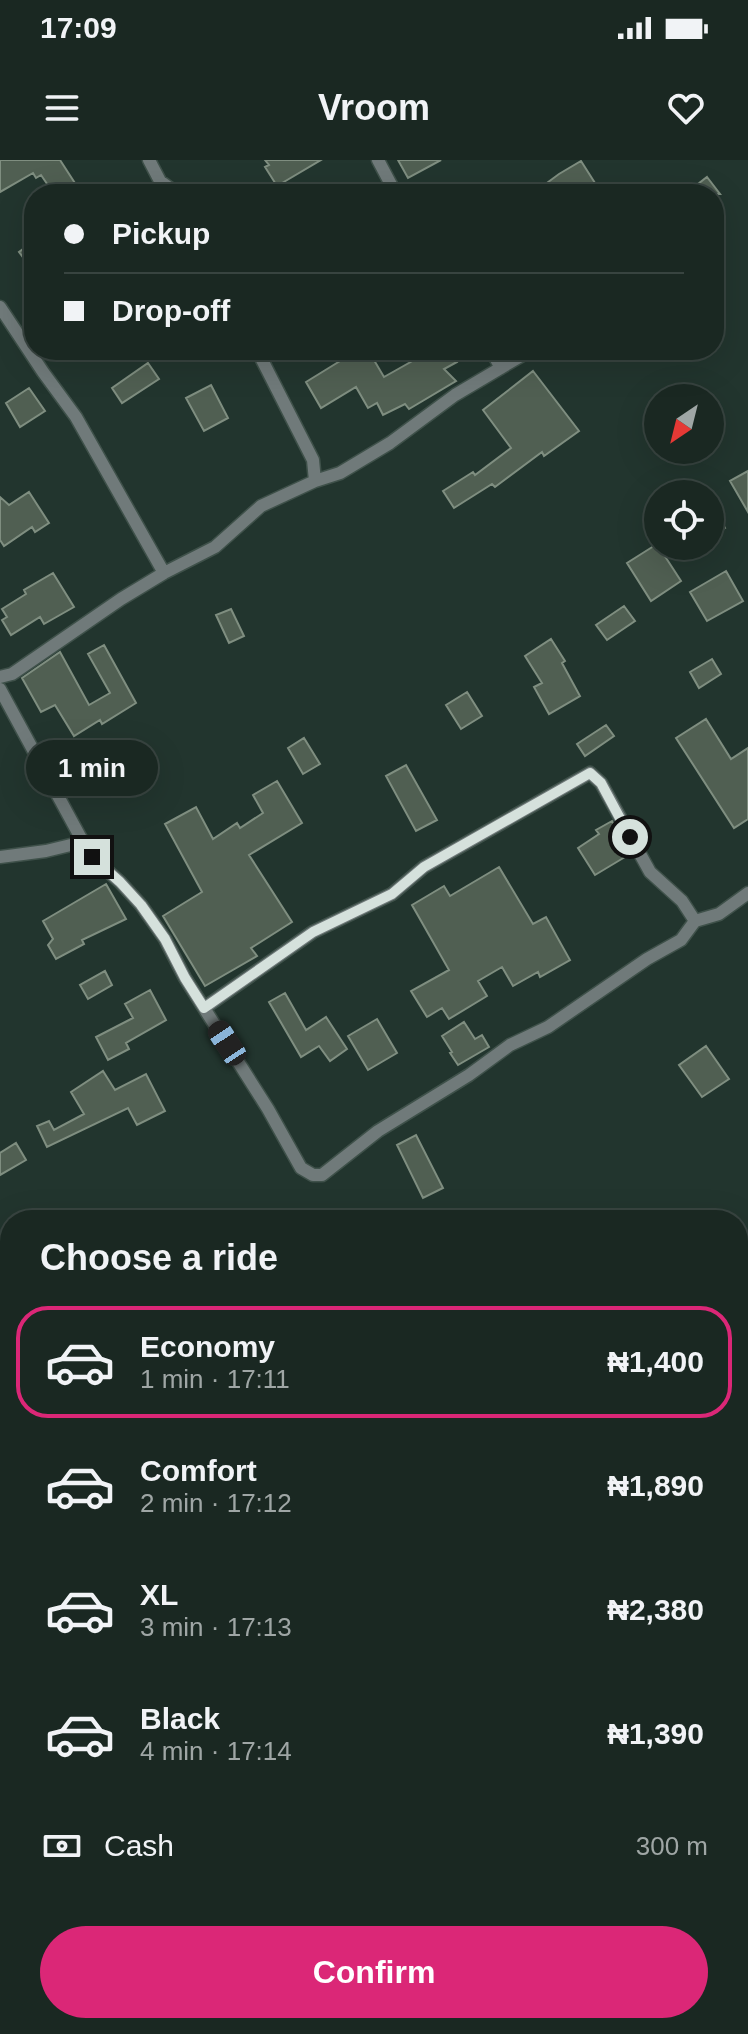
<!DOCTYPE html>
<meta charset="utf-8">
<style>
:root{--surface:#1a2822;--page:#23302a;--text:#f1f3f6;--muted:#9fa6a5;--line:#384440;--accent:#db2777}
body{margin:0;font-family:Arial,sans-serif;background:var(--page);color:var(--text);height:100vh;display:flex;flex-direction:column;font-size:30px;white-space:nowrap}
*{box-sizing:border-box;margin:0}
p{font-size:26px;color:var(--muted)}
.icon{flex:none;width:44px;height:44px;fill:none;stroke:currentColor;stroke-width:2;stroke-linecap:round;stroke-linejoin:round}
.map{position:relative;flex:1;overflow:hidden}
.side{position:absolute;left:0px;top:1050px;width:748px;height:824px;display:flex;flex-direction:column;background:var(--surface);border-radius:32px 32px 0 0;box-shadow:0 8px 32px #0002,0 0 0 2px var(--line)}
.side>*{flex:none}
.top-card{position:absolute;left:24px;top:24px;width:700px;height:176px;border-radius:32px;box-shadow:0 8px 32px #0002,0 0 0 2px var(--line);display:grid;align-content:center;height:176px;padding:0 40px;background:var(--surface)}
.needle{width:52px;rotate:215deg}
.fabs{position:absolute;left:644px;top:224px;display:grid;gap:16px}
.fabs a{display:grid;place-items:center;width:80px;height:80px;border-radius:50%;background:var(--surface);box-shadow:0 8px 32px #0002,0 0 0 2px var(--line);font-size:40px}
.end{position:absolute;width:36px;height:36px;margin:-18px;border:10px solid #d5e1dc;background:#111;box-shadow:0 0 0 4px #111}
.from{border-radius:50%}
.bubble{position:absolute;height:56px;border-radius:28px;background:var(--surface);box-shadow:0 8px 32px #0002,0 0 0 2px var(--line);font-size:26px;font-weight:600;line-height:56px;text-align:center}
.car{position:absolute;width:24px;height:48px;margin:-24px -12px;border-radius:10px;box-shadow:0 0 6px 2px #0007;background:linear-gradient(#222 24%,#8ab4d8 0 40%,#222 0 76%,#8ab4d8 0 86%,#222 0)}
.top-card b{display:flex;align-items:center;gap:28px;height:76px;font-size:30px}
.top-card b+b{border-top:2px solid var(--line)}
.top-card i{width:20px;height:20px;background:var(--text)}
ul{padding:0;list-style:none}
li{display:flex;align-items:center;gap:24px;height:112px;margin:0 16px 12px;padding:0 24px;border:4px solid transparent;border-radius:32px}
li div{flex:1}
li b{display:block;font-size:30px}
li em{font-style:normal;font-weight:600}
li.active{border-color:var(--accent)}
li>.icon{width:72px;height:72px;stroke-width:1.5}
h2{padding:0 40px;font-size:36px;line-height:96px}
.pay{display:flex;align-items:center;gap:20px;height:88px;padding:0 40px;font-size:30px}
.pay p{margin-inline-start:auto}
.action{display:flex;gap:16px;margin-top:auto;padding:16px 40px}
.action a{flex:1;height:92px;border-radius:48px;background:var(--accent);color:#fff;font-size:32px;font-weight:600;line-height:92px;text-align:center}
.status{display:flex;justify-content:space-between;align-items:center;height:56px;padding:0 40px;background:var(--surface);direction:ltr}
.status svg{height:22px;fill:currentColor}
header{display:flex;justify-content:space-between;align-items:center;height:104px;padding:0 40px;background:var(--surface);font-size:36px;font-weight:600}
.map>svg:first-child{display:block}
</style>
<div class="status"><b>17:09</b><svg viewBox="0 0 49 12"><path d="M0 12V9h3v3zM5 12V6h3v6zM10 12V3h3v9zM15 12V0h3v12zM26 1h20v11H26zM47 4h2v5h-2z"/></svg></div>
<header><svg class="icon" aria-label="menu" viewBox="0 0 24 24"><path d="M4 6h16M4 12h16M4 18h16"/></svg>Vroom<svg class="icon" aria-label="heart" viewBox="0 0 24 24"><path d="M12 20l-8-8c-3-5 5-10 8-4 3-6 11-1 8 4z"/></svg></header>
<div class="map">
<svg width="748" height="1874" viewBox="0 0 748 1874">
<rect width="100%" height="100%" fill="#22352e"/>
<!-- building -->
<path fill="#505f52" stroke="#7f8e80" stroke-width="2" d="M0 0H60L82 34H54L41 15 36 18 33 13 0 32Z
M265 0H321L277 26 265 7 269 5Z
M398 0H441L408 18Z
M581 1 602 34H532L559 14Z
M707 17 720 34H685Z
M34 81V112L19 92Z
M358 190H368L384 217 432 190H451L457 202 444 209 456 221 409 249 405 244 383 255 377 243 368 248 356 227 321 248 306 222Z
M148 203 159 219 122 243 112 228Z
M533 211 579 271 544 296 542 292 495 327 492 324 454 348 443 331 473 312 475 315 511 288 483 250Z
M211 225 228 258 204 271 186 238Z
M29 228 45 251 20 267 6 243Z
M748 311V352L730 321Z
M29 332 49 363 35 372 32 367 4 386 0 380V337L9 345Z
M710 342 725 368 710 377Z
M657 384 681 421 651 441 627 403Z
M726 411 743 441 707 461 690 432Z
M53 413 74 447 44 464 40 457 11 475 2 460 7 457 2 449 26 434 24 430Z
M624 446 635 461 607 480 596 465Z
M231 449 244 476 229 483 216 455Z
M551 479 565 501 562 503 580 536 549 554 534 527 542 523 525 496Z
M104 485 136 543 102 564 100 560 74 576 55 545 41 552 22 518 60 492 89 545 110 533 88 494Z
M712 499 721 514 699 528 690 512Z
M467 532 482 556 461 569 446 545Z
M706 559 731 599 748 588V659L734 668 676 578Z
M606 565 614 576 585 596 577 584Z
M304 578 320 604 303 614 288 588Z
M406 605 437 660 416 671 386 616Z
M277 621 302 663 249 695 292 762 251 788 257 796 205 826 163 756 202 732 165 664 196 647 213 679 237 663 240 668 263 653 253 635Z
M612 661 630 694 595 715 578 688 599 674 596 670Z
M499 707 533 764 546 757 570 800 540 817 538 812 513 826 502 807 478 821 487 836 449 859 442 848 427 857 411 831 449 810 412 745 444 726 450 736Z
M106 724 126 759 82 780 84 784 56 799 48 785 53 779 43 761Z
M105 811 112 825 88 839 80 825Z
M150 830 166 860 126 883 129 889 108 900 96 877 133 858 125 844Z
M285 833 306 870 326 857 347 889 330 901 319 886 301 897 269 842Z
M377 859 397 893 368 910 348 876Z
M464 862 475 879 482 875 489 887 458 905 450 893 452 892 442 876Z
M706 886 729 919 702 937 679 905Z
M103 911 115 930 146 914 165 951 137 965 128 948 47 987 37 966 49 961 54 970 84 954 71 932Z
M416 975 443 1028 423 1038 397 985Z
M16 983 26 1000 0 1015V993Z"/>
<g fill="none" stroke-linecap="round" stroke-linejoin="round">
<defs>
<path id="street" d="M149 0 160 21 171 29 174 34
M378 0 396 34
M0 147 43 212 76 257 164 413
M257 190 313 300 315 321
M491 190 501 208
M0 517 12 514 121 439 164 413 215 387 261 346 315 321 340 313 390 283 455 235 531 190
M0 529 83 682 92 697 120 722 141 745 165 779 185 818 268 949 301 1008 313 1015H322L378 971 469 915 510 885 548 867 647 799 681 780 695 761 719 754 748 733
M0 697 46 691 83 682
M204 848 313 772 392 734 424 707 590 613 601 623 650 712 682 741 695 761
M738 1806 748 1807
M224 1864 226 1874
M440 1864 444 1874
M689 1874V1864"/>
</defs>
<!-- street casing -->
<use href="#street" stroke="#3f514a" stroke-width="15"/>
<!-- street -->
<use href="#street" stroke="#707a7a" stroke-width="12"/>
</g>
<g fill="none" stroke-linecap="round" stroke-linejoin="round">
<!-- route -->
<path stroke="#d5e1dc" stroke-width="10" d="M92 697 120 722 141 745 165 779 185 818 204 848 313 772 392 734 424 707 590 613 601 623 630 677"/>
</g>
</svg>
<div class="fabs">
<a><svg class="needle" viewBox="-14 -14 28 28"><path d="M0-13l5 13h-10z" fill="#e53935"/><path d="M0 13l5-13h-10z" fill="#9fa6a5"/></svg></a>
<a><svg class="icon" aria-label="locate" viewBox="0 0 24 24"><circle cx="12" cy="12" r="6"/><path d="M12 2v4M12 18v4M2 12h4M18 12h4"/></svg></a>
</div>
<i class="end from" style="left:630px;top:677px"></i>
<i class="end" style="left:92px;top:697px"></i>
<div class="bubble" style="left:26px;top:580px;width:132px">1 min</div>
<i class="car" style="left:227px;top:883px;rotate:327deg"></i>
<div class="top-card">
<b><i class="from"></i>Pickup</b>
<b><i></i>Drop-off</b>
</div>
<section class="side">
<h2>Choose a ride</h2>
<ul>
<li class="active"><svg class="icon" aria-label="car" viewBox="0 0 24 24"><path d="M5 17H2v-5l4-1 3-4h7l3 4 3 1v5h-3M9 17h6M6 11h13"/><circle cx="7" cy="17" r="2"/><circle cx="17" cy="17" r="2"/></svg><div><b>Economy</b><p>1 min · 17:11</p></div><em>₦1,400</em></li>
<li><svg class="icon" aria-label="car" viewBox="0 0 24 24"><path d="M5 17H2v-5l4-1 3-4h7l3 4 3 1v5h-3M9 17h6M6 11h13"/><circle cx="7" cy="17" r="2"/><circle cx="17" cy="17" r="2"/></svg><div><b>Comfort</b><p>2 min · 17:12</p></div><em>₦1,890</em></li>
<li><svg class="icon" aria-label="car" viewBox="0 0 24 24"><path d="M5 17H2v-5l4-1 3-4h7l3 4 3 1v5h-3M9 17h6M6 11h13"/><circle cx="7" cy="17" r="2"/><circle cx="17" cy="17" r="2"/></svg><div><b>XL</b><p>3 min · 17:13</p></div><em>₦2,380</em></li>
<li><svg class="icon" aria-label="car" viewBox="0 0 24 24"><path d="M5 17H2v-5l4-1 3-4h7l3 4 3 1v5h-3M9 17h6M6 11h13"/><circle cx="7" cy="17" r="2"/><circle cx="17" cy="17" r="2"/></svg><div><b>Black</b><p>4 min · 17:14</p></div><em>₦1,390</em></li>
</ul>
<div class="pay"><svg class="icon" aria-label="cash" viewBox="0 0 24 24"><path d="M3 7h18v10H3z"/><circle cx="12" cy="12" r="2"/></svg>Cash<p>300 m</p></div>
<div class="action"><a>Confirm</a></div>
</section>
</div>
